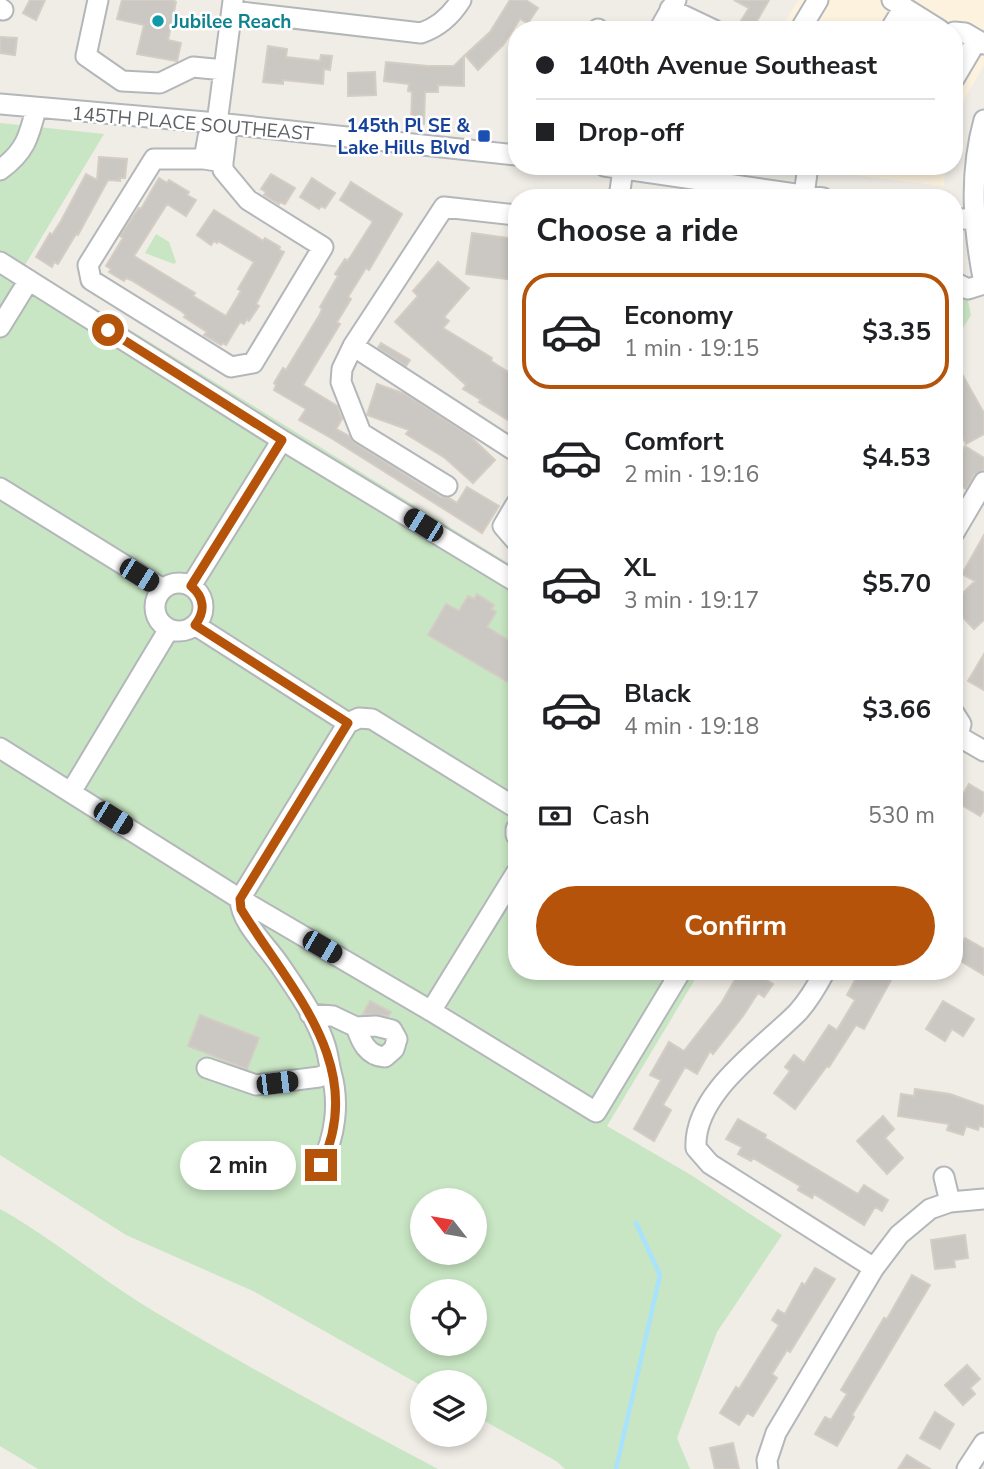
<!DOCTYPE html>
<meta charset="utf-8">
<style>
:root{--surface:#fff;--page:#f2f2f2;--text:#202124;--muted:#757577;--line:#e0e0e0;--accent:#b45309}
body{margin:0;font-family:"Nunito Sans",sans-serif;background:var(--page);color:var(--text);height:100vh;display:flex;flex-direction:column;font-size:26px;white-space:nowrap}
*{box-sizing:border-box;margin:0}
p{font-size:23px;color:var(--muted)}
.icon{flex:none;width:38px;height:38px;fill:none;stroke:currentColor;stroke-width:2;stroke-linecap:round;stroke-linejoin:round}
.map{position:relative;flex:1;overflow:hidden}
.panel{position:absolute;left:508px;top:189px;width:455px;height:791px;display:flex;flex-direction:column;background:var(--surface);border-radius:28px;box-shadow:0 4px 10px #0003}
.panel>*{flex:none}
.guide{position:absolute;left:508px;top:21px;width:455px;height:154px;border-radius:28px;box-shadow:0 4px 10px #0003;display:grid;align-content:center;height:154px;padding:0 28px;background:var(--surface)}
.needle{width:46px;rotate:301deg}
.fabs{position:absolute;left:410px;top:1188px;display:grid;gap:14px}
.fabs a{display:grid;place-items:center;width:77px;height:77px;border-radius:50%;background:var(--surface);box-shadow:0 4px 10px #0003;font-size:35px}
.end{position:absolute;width:32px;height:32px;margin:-16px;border:9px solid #b45309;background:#fff;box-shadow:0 0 0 4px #fff}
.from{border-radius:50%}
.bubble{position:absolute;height:49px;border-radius:24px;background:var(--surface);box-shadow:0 4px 10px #0003;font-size:23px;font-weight:700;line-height:49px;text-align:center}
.car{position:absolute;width:21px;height:42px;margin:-21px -10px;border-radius:9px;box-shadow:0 0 5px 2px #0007;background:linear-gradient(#222 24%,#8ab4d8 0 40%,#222 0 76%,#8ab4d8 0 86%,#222 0)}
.guide b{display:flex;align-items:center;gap:24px;height:66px;font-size:26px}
.guide b+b{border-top:2px solid var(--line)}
.guide i{width:18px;height:18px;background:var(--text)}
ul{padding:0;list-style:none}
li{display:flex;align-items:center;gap:21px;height:116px;margin:0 14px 10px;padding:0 14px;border:4px solid transparent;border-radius:28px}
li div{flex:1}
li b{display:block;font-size:26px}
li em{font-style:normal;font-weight:700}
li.active{border-color:var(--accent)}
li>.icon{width:63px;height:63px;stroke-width:1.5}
h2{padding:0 28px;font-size:32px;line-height:84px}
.pay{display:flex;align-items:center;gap:18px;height:77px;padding:0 28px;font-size:26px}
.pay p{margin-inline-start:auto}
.primary-button{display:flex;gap:14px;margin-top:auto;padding:14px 28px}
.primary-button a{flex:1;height:80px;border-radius:42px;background:var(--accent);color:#fff;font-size:28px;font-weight:700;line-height:80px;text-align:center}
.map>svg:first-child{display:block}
</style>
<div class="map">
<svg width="984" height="1469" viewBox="0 0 984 1469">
<rect width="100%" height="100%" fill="#f0ece6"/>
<!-- commercial -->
<path fill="#fdf2de" d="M798 0H984V65L954 118V30H780Z
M781 166H946L944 186Z"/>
<!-- green -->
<path fill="#c8e6c3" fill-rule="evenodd" d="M0 123 104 134 25 265 516 568V971H700L607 1126 691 1175 782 1235 717 1332 677 1438 690 1469H565L556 1461 474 1415V1382H422V1386L253 1291 126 1235 0 1155ZM422 1200H474V1253H422ZM422 1292H474V1344H422Z
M156 234 169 242 176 262 174 264 145 253Z
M954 250H957L971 315 954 343Z
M0 1209C54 1239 101 1280 155 1312 248 1367 343 1419 438 1469H38L0 1446Z"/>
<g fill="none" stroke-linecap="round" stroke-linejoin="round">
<!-- stream -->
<path stroke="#a9e2fd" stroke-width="4.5" d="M616 1469 660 1275 636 1223"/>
</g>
<!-- building -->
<path fill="#cbc7c3" stroke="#d4cdc4" stroke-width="2" d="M30 0H45L36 20 23 13Z
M122 0H173L176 2 168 40 181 43 177 61 137 54 144 25 117 19Z
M510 0H526L538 8 528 23 520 19 503 45 478 70 465 55 490 32Z
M734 0H769L753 28 741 21 749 8Z
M0 37 17 38 15 55 0 53Z
M268 46 287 49 286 57 320 61 321 55 332 56 330 70 324 69 323 84 283 80V84L263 82Z
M464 56V86L438 85V92H425L424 124H411L412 92 408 91 409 84 384 81 386 62 428 66H454Z
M375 72 376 95 348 96V73Z
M99 157 127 159 125 178H120V181L108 180 78 235 76 234 58 264 54 262 52 267 36 257 50 233 52 235 61 221 86 174 97 180Z
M271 174 295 188 285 204 280 202 279 204 264 195 266 192 261 189Z
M159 178 167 183 169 180 189 192 187 195 196 200 186 216 167 204 134 256 195 293 193 296 226 316 241 291 238 289 254 262 218 241 217 243 214 241 211 245 197 235 214 210 259 238 263 241 265 238 280 247 279 250 284 252 256 304 259 306 249 321 247 319 244 324 240 322 226 345 223 343 221 345 204 335 207 332 184 317 186 315 181 311 131 280 126 278 124 281 109 272 111 269 106 266 123 238 120 236 139 208 141 209Z
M312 178 335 193 325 208 321 206 319 209 300 197Z
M351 182 402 214 369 270 366 268 348 297 351 299 337 322 340 324 303 385 337 406 342 419 336 429 349 436 355 443 441 497 449 498 457 503 467 487 499 506 482 533 331 438 299 420 306 409 274 390 276 385 274 383 283 368 286 370 289 365 320 314 322 309 320 307 338 276 335 274 345 259 347 261 351 256 372 223V221L340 200Z
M472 233 516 239 514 280 466 274Z
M438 262 469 288 444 317 449 321 443 328 492 358 491 361 516 377V425L479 402 481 400 463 389 466 385 395 322 418 296 413 291Z
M381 343 410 360 406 366 378 348Z
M954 360 984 413V434L966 444 956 426 958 425 954 416Z
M377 384 405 394 470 436 495 460 473 483 445 458 406 434 409 430 367 415Z
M965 446 984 458V469L974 475 966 489 954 482V464Z
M984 535V620L974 629 954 608V602L975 581 962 574Z
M477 594 494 605 491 609 496 612 487 627 516 645V687L428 635 446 604 459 611 468 596 474 599Z
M984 654V690L968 681Z
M969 784 984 793V810L980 816 958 803Z
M965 938 984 949V975L954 957Z
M740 971H752L773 984 764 997 758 993 743 1016 713 1054 710 1051 697 1074 685 1067 663 1105 671 1110 654 1141 634 1129 661 1080 650 1075 669 1042 684 1051 722 1002Z
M860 971H896L864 1029 856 1025 829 1067 827 1066 795 1109 774 1093 790 1071 785 1067 794 1055 804 1063 829 1025 837 1030 855 1000 847 995Z
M370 1001 391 1012 388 1016 363 1014Z
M943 1001 974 1019 963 1036 952 1029 945 1041 926 1029Z
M200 1015 259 1038 247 1069 188 1046Z
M915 1089 950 1094 984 1106V1127L979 1126 978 1130 966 1126 963 1135 947 1130 949 1124 898 1116 901 1094 914 1096Z
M883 1116 894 1129 885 1138 903 1158 887 1174 857 1141Z
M738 1119 766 1135 765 1138 858 1194 864 1185 888 1200 882 1211 875 1207 864 1225 814 1194 812 1198 798 1190 800 1186 753 1158 751 1161 738 1154 742 1147 726 1139Z
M965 1235 968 1258 954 1260 955 1267 935 1269 931 1240Z
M815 1268 835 1279 790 1352 787 1350 772 1374 777 1378 753 1416 747 1413 739 1425 720 1413 736 1387 739 1389 779 1325 772 1320 778 1310 785 1314 802 1283 805 1285Z
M912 1275 930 1285 852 1415 854 1417 837 1446 815 1434 825 1417 831 1420 847 1394 841 1390 884 1318 887 1319Z
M967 1365 980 1379 970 1388 975 1394 963 1405 945 1385Z
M935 1412 954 1424 940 1449 920 1438Z
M733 1443 739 1469H715L710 1448Z
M907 1455 930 1469H898Z"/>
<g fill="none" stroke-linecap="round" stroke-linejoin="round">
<defs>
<path id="minor" d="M98 0 86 56 122 81 160 83 193 67 224 70
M892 0 940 30
M0 8 3 10
M670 9 714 30
M232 11 421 33C439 27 451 16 461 0
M598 29 599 30
M659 30 676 0
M800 30 818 0
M890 30 904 7
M954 32 965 33 984 44
M954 79 977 40
M0 104 217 123 516 155
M984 120C969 174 973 228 984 283
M217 123 226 138 223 162
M154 159H204L223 162V170L248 200 323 247 253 363 231 367 91 280 88 265Z
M204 159 208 137 217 123 233 1
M604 166 823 198
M0 170C25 152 29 137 36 109
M804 195 808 166
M619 198 623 169
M954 218 984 221
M0 262 282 440 516 582
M954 282 968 289 984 284
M0 327 29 280
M353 346 512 449
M447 486 361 433 341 382 342 369 353 346 444 207 516 215
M0 488 163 589
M516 504 503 526 516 541
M954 533 984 482
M155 607a24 24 0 1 1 48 0a24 24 0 1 1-48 0Z
M191 586 282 440
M195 625 348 723
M954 713 961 724 958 736 954 741
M958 736 984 751
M0 748 240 899 431 1011
M71 792 169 629
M516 829V835
M516 873 431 1011 596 1112 681 971
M825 971C817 986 809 1000 798 1012 764 1047 693 1093 696 1148L710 1164 874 1268
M310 1014 333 1016 356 1027 376 1026 392 1030 397 1039 394 1049 385 1057C367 1056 361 1041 356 1027
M207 1068 256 1085 319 1077 331 1072C329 1064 328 1054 325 1045 316 1017 296 989 279 964 266 945 241 923 240 899L348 723 359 718 372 719 516 808
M321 1165C335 1137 340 1103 331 1072
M944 1177 950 1202
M768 1469 767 1460 776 1433 874 1268 899 1235 930 1209 950 1202 984 1199
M967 1469 984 1443"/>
</defs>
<!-- minor casing -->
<use href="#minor" stroke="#b3b7ba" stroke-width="23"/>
<!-- minor -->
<use href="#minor" stroke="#fff" stroke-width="19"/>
</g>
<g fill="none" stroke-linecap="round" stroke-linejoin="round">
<!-- route -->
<path stroke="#b45309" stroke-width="9" d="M108 330 282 440 191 586C204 597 206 611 195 625L348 723 240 899 241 909C289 988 369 1066 321 1165"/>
</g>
<!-- markers -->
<circle fill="#0f9aa8" stroke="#fff" stroke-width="2.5" cx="158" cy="21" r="7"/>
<rect fill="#1a4fb4" stroke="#fff" stroke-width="2.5" x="477" y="129" width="14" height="14" rx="3.5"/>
<g text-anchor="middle" stroke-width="5" stroke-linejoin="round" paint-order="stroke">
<!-- culture labels -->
<g font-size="19" font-weight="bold" fill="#0d838f" stroke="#fff" text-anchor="start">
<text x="172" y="28">Jubilee Reach</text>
</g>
<!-- street labels -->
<g font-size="19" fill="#5e6266" stroke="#fff">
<text transform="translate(193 123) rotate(5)" y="7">145TH PLACE SOUTHEAST</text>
</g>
<!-- transit labels -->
<g font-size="19" font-weight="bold" fill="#164399" stroke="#fff" text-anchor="end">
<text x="470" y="132">145th Pl SE &amp;<tspan x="470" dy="22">Lake Hills Blvd</tspan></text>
</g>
</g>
</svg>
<div class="fabs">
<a><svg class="needle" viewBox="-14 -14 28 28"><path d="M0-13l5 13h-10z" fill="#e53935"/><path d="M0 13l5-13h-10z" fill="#757577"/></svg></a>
<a><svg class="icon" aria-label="locate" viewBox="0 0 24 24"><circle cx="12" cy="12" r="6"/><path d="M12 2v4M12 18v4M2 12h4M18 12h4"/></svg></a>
<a><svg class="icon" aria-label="layers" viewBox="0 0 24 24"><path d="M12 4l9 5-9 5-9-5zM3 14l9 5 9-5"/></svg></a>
</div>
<i class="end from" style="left:108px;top:330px"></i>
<i class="end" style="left:321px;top:1165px"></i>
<div class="bubble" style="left:180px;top:1141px;width:116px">2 min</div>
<i class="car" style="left:423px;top:525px;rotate:302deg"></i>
<i class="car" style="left:139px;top:575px;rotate:122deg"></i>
<i class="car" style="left:113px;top:818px;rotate:122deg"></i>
<i class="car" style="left:322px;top:947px;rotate:120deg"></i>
<i class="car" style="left:277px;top:1083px;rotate:83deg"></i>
<div class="guide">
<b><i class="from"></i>140th Avenue Southeast</b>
<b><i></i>Drop-off</b>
</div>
<section class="panel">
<h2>Choose a ride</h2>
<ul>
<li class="active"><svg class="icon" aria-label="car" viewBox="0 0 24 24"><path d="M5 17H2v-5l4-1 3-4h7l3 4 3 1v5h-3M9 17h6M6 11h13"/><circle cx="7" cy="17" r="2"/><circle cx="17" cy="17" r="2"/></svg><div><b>Economy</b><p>1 min · 19:15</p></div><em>$3.35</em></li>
<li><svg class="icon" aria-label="car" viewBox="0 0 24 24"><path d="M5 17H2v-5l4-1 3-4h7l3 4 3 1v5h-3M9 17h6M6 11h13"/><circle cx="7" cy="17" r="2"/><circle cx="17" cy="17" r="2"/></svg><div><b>Comfort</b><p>2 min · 19:16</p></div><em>$4.53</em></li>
<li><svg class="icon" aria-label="car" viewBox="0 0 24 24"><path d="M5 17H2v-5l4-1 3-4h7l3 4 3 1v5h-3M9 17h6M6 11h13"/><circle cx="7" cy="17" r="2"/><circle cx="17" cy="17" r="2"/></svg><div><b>XL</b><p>3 min · 19:17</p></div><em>$5.70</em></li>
<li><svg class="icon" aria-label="car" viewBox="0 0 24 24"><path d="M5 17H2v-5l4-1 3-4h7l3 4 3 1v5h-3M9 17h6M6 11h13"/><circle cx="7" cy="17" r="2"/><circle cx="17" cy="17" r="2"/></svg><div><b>Black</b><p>4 min · 19:18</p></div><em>$3.66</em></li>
</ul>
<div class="pay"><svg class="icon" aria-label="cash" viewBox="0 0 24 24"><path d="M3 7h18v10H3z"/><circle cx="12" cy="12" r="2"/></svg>Cash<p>530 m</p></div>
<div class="primary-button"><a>Confirm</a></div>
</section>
</div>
